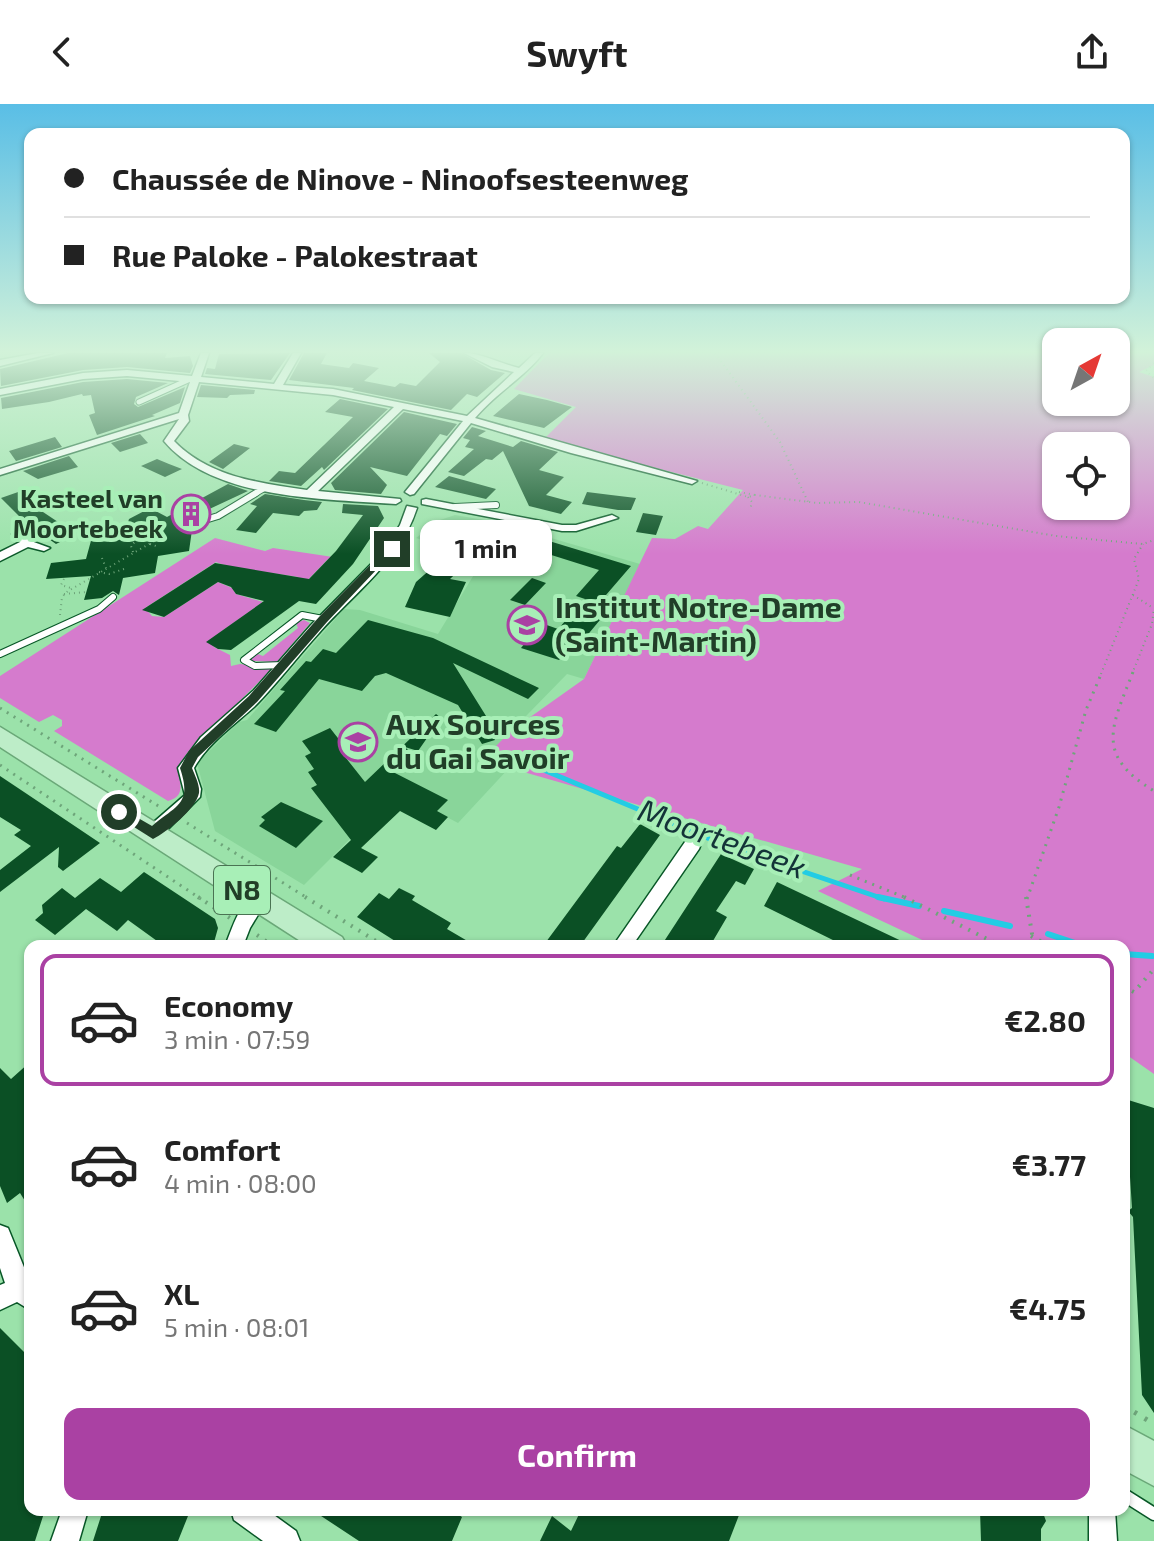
<!DOCTYPE html>
<meta charset="utf-8">
<style>
:root{--surface:#fff;--page:#f2f2f2;--text:#222;--muted:#767676;--line:#e0e0e0;--accent:#aa41a3}
body{margin:0;font-family:"Exo 2",sans-serif;background:var(--page);color:var(--text);height:100vh;display:flex;flex-direction:column;font-size:30px;white-space:nowrap}
*{box-sizing:border-box;margin:0}
p{font-size:26px;color:var(--muted)}
.icon{flex:none;width:44px;height:44px;fill:none;stroke:currentColor;stroke-width:2;stroke-linecap:round;stroke-linejoin:round}
.map{position:relative;flex:1;overflow:hidden}
.details{position:absolute;left:24px;top:836px;width:1106px;height:576px;display:flex;flex-direction:column;background:var(--surface);border-radius:16px;box-shadow:0 2px 6px #0004}
.details>*{flex:none}
.guide{position:absolute;left:24px;top:24px;width:1106px;height:176px;border-radius:16px;box-shadow:0 2px 6px #0004;display:grid;align-content:center;height:176px;padding:0 40px;background:var(--surface)}
.needle{width:52px;rotate:40deg}
.controls{position:absolute;left:1042px;top:224px;display:grid;gap:16px}
.controls a{display:grid;place-items:center;width:88px;height:88px;border-radius:16px;background:var(--surface);box-shadow:0 2px 6px #0004;font-size:40px}
.end{position:absolute;width:36px;height:36px;margin:-18px;border:10px solid #213e28;background:#fff;box-shadow:0 0 0 4px #fff}
.from{border-radius:50%}
.bubble{position:absolute;height:56px;border-radius:16px;background:var(--surface);box-shadow:0 2px 6px #0004;font-size:26px;font-weight:700;line-height:56px;text-align:center}
.guide b{display:flex;align-items:center;gap:28px;height:76px;font-size:30px}
.guide b+b{border-top:2px solid var(--line)}
.guide i{width:20px;height:20px;background:var(--text)}
ul{padding:14px 0 0;list-style:none}
li{display:flex;align-items:center;gap:24px;height:132px;margin:0 16px 12px;padding:0 24px;border:4px solid transparent;border-radius:16px}
li div{flex:1}
li b{display:block;font-size:30px}
li em{font-style:normal;font-weight:700}
li.selected{border-color:var(--accent)}
li>.icon{width:72px;height:72px;stroke-width:1.5}
.cta{display:flex;gap:16px;margin-top:auto;padding:16px 40px}
.cta a{flex:1;height:92px;border-radius:16px;background:var(--accent);color:#fff;font-size:32px;font-weight:700;line-height:92px;text-align:center}
header{display:flex;justify-content:space-between;align-items:center;height:104px;padding:0 40px;background:var(--surface);font-size:36px;font-weight:700}
.map>svg:first-child{display:block}
</style>
<header><svg class="icon" aria-label="back" viewBox="0 0 24 24"><path d="M15 5l-7 7 7 7"/></svg>Swyft<svg class="icon" aria-label="share" viewBox="0 0 24 24"><path d="M12 15V3M7 8l5-5 5 5M5 13v7h14v-7"/></svg></header>
<div class="map">
<svg width="1154" height="1437" viewBox="0 0 1154 1437">
<rect width="100%" height="100%" fill="#9be2aa"/>
<!-- built -->
<path fill="#89d59a" d="M455 411 496 418 640 460 584 575 567 570 483 656 510 663 458 719 398 687 304 781 215 727 197 659 239 618 247 616 344 505 360 506 438 530 478 464 476 453 416 434 440 416Z"/>
<!-- green -->
<path fill="#d57bcd" fill-rule="evenodd" d="M549 249H1056V298H1116V249H1154V261L1139 268 1154 273V970L1124 949V842H935L818 787 862 765 482 656 512 626 584 575 652 434 675 435 698 422 708 425 743 386 549 337 545 334 576 303 514 285ZM1056 342H1116V402H1056Z
M215 434 265 447 273 444 333 453 328 455 301 483 298 473C270 468 238 467 216 458L145 504 152 512 164 513 218 478 232 484 236 490 263 498 211 535 214 543 230 551 231 562 240 560 273 564 188 648 178 663C179 678 187 692 168 697L54 627 62 622V616L53 611 39 618 0 594V572Z
M304 516 310 519 277 558 251 557 249 555 255 549 263 552 298 524 296 519Z"/>
<g fill="none" stroke-linecap="round" stroke-linejoin="round">
<!-- stream-far1 -->
<path stroke="#23cce4" stroke-width="5" d="M529 660 722 740 884 795"/>
<!-- stream -->
<path stroke="#23cce4" stroke-width="6" d="M878 793 919 802
M944 807 1010 822
M1048 830 1084 842
M1124 850 1152 852"/>
</g>
<!-- building -->
<path fill="#0b5025" d="M68 249H167L165 254 190 252 193 262 190 269 127 263 83 266 1 282 0 265Z
M290 249 271 276 205 270 207 264 215 265 219 250Z
M304 249H327L321 260 349 264 353 259 379 264 364 277 395 283 400 279 416 282 440 258 429 249H461L491 266 505 269 477 293 467 290 451 306 352 286 354 284 289 276Z
M127 275 168 279 136 293 134 300 138 303 185 283 180 299 152 311 155 312 97 331 89 311 95 309 91 291 83 292 82 290 49 298 2 305 1 294 83 278Z
M201 281 255 286 254 290 230 291 227 294 197 293Z
M519 290 547 296 572 303 544 324 493 312Z
M340 295 388 305 324 366 322 363 301 382 269 377 279 367 295 369 353 313 325 308Z
M404 308 457 320 447 332 440 330 407 372 370 363 387 381 381 390 335 386 331 379Z
M472 323 486 327 478 332 513 343 521 337 558 348 539 366 564 373 546 391 572 398 561 410 529 402 503 347 492 356 486 355 464 372 448 368 474 345 465 343 470 336 463 334Z
M140 330 148 339 120 348 111 339Z
M55 333 62 343 16 357 9 347Z
M234 340 250 344 223 365 209 358Z
M69 352 78 363 38 375 23 367Z
M157 355 169 360 182 365 165 373 141 362Z
M449 372 496 385 486 395 435 383Z
M228 380 248 387 188 415 187 422 192 426 189 447 158 452 155 469 123 474 119 491 113 487 102 494 84 496 91 472 46 475 51 459 86 455 92 433 100 438 123 435 129 415 150 404 167 413Z
M21 387 40 406 76 430 56 440 26 419 1 394Z
M587 388 611 391 636 394 631 406H618L582 400Z
M265 390 304 396 322 398 317 406 304 407 299 412 273 409 256 429 236 426 257 402 250 400Z
M343 400 378 402 384 414 353 460 316 500 299 497 231 546 218 545 206 538 264 497 236 490 231 483 218 478 164 513 142 506 215 459 309 475 336 447 363 411 342 409Z
M643 409 663 412 656 431 636 428Z
M513 426 631 462 606 491 611 493 607 497 614 499 585 534 581 533 559 556 521 544 541 519 558 525 585 495 576 492 599 466 545 449 527 466 512 461 529 445 502 437Z
M449 449 473 453 450 475 466 478 450 513 405 503 416 478Z
M532 474 546 479 525 501 510 496Z
M368 516 433 534 539 584 528 595 453 559 496 628 491 630 495 636 482 640 458 601 386 569 375 572 362 587 319 575 276 628 254 620 285 587 280 586 306 557 311 558 323 545 336 549Z
M436 610 441 614 418 647 405 643 412 650 393 668 448 696 437 707 448 713 436 726 400 707 361 744 378 753 362 769 333 753 351 736 311 684 317 681 308 668 314 665 305 652 311 649 302 637 330 624 352 652 346 654 365 678Z
M0 672 27 690 100 739 63 767 58 763 59 743 0 788V766L31 742 14 731 21 726 0 713Z
M281 698 323 717 296 744 259 722 265 716 261 713Z
M640 720 660 731 580 842H543L617 742 621 744Z
M721 750 754 765 745 781 736 777 716 807 727 813 710 842H661Z
M144 768 215 815 218 824 213 842H164L128 816 117 827 86 805 55 831 35 816 43 809 42 801 62 784 75 794 100 774 121 788Z
M777 778 912 842H845L764 802Z
M399 784 415 792 412 796 451 819 447 825 476 842H403L357 813 379 789 389 795Z
M30 958V1105L20 1089 7 1099 0 1082V964L11 975Z
M1125 995 1154 1004V1309L1142 1291 1133 1113 1128 1107 1132 1104Z
M0 1224 30 1254V1406H45L35 1437H0Z
M103 1406H181L188 1412 178 1437H93Z
M312 1406H451L462 1413 452 1437H359Z
M581 1406H741L729 1437H540L552 1412 571 1427Z
M980 1406H1042L1046 1417 1041 1425V1437H981Z"/>
<g fill="none" stroke-linecap="round" stroke-linejoin="round">
<defs>
<path id="service-far2" d="M139 298 188 276
M253 391 265 384"/>
<path id="service-far1" d="M455 403 496 401
M192 420 218 412 256 389
M0 550 99 505 113 493
M283 561 255 562 244 556 302 511 323 515"/>
<path id="service" d="M1124 1391 1154 1410"/>
<path id="minor" d="M38 249H53L0 262V256Z
M201 249H209L201 273 274 280 293 249H301L283 281 333 285 467 312 514 268 492 263 464 249C482 249 501 260 519 264L535 249H543C525 273 497 288 475 314L697 377 692 380 571 349 471 319 414 390 410 391 405 388 463 317 403 305 318 387 400 395 401 397 396 400C325 395 213 396 164 337L179 315 0 371V365L179 309 190 278 127 272 83 275 0 291V285L83 269 127 266 192 272ZM199 278 333 291 394 303 307 386C259 379 209 373 174 337L189 317 188 311Z
M426 395 562 421H576L612 411 618 414 576 427H562L422 400V396Z
M407 402 417 404C400 457 354 489 319 529 297 553 277 580 254 603 233 622 208 639 194 664L201 685 200 693 159 734H147L145 729 147 724 185 691 178 664 201 633 254 586 311 521 381 450 400 421Z
M18 427 31 437 50 444 44 447 28 443 0 457V448L20 438 12 430Z
M693 733 699 735 701 740 699 745 632 842H613L687 735Z
M258 789 264 791 267 796 250 824 243 842H225C232 825 240 796 258 789Z
M0 1121 8 1124 30 1178V1206L17 1198 0 1206V1181L5 1179 0 1164Z
M62 1406H88L79 1437H51Z
M231 1406H267L296 1427 300 1437H263L234 1416Z
M1089 1406H1115L1117 1437H1089Z"/>
<path id="primary" d="M0 623 342 833 347 842H308L0 643Z
M1124 1321 1154 1337V1382L1124 1366Z"/>
</defs>
<!-- service-far2 casing -->
<use href="#service-far2" stroke="#085727" stroke-width="7"/>
<!-- service-far1 casing -->
<use href="#service-far1" stroke="#085727" stroke-width="8"/>
<!-- service casing -->
<use href="#service" stroke="#085727" stroke-width="15"/>
<!-- minor casing -->
<use href="#minor" stroke="#085727" stroke-width="3"/>
<!-- primary casing -->
<use href="#primary" stroke="#6aa878" stroke-width="3"/>
<!-- path-far3 -->
<path stroke="#6ea57a" stroke-width="2" stroke-dasharray="1 4" stroke-linecap="butt" d="M715 249 780 338 808 398
M1154 259 1146 267 1154 274
M702 379 748 393 755 391 817 399 859 398 1056 432 1143 440 1154 436
M739 388 755 391
M748 393 752 398 750 406
M150 440 159 443
M133 448 131 442 139 433
M102 454 106 464
M99 468 109 470 124 465
M64 475 61 481 71 484
M64 490 87 488
M1133 491 1153 504
M60 511 62 493 68 487 163 432
M1101 570 1139 475 1134 455 1143 440
M1132 570 1152 520 1154 504"/>
<!-- path-far2 -->
<path stroke="#6ea57a" stroke-width="3" stroke-dasharray="2 6" stroke-linecap="butt" d="M1133 568C1111 624 1095 651 1154 687
M0 604 160 703
M0 661 201 795
M187 719 309 795
M850 771 909 795
M1027 795 1059 703 1086 606 1102 568"/>
<!-- path-far1 -->
<path stroke="#6ea57a" stroke-width="4" stroke-dasharray="2 7" stroke-linecap="butt" d="M198 793 230 814
M305 793 384 842
M904 793 1001 842
M1026 793 1034 842
M257 831 273 842
M1031 832 1049 842
M1124 883 1134 888 1154 865"/>
<!-- path -->
<path stroke="#6ea57a" stroke-width="5" stroke-dasharray="3 9" stroke-linecap="butt" d="M1124 1302 1154 1320"/>
<!-- service-far2 -->
<use href="#service-far2" stroke="#fff" stroke-width="5"/>
<!-- service-far1 -->
<use href="#service-far1" stroke="#fff" stroke-width="6"/>
<!-- service -->
<use href="#service" stroke="#fff" stroke-width="12"/>
<!-- minor -->
<use href="#minor" fill="#fff" fill-rule="evenodd"/>
<!-- primary -->
<use href="#primary" fill="#bdedc8" fill-rule="evenodd"/>
</g>
<!-- sky -->
<linearGradient id="sky" x2="0" y2="1"><stop stop-color="#59bee6"/><stop offset="0.55" stop-color="#d2f2d9"/><stop offset="1" stop-color="#d2f2d9" stop-opacity="0"/></linearGradient>
<rect width="1154" height="450" fill="url(#sky)"/>
<!-- route -->
<path fill="#213e28" d="M388 443 396 445 327 518 257 598 198 653 192 664C195 672 200 681 199 689 196 705 167 728 153 735L115 711V704L119 703 152 722C178 700 192 700 180 664L189 647 249 592 319 513Z"/>
<!-- icons -->
<defs>
<symbol id="building-ring" viewBox="-11 -11 22 22"><circle r="9.5" fill="#a8efb7" stroke="#aa41a3" stroke-width="1.5"/><path d="M-4-6H4V6H1V3H-1V6H-4ZM-2.5-4.3h1.7v1.8h-1.7ZM.8-4.3h1.7v1.8H.8ZM-2.5-1h1.7V.8h-1.7ZM.8-1h1.7V.8H.8Z" fill="#aa41a3"/></symbol>
<symbol id="school-ring" viewBox="-11 -11 22 22"><circle r="9.5" fill="#a8efb7" stroke="#aa41a3" stroke-width="1.5"/><path d="M0-5L7-2L0 1L-7-2ZM-4 1L0 2.5L4 1V4Q0 6-4 4Z" fill="#aa41a3"/></symbol>
</defs>
<g fill-rule="evenodd">
<use href="#building-ring" x="169" y="388" width="44" height="44"/>
<use href="#school-ring" x="505" y="499" width="44" height="44"/>
<use href="#school-ring" x="336" y="616" width="44" height="44"/>
</g>
<g text-anchor="middle" stroke-width="8" stroke-linejoin="round" paint-order="stroke">
<!-- far-poi labels -->
<g font-size="26" font-weight="bold" fill="#213e28" stroke="#a8efb7" text-anchor="end">
<text x="163" y="404">Kasteel van<tspan x="163" dy="30">Moortebeek</tspan></text>
</g>
<!-- shield labels -->
<rect fill="#a8efb7" stroke="#4a7353" stroke-width="2" x="214" y="762" width="56" height="48" rx="6"/>
<g font-size="28" font-weight="bold" fill="#213e28">
<text x="242" y="796">N8</text>
</g>
<!-- poi labels -->
<g font-size="30" font-weight="bold" fill="#213e28" stroke="#a8efb7" text-anchor="start">
<text x="555" y="514">Institut Notre-Dame<tspan x="555" dy="34">(Saint-Martin)</tspan></text>
<text x="386" y="631">Aux Sources<tspan x="386" dy="34">du Gai Savoir</tspan></text>
</g>
<!-- water labels -->
<g font-size="32" font-style="italic" fill="#133338" stroke="#a8efb7">
<text transform="translate(722 735) rotate(20)" y="11">Moortebeek</text>
</g>
</g>
</svg>
<div class="controls">
<a><svg class="needle" viewBox="-14 -14 28 28"><path d="M0-13l5 13h-10z" fill="#e53935"/><path d="M0 13l5-13h-10z" fill="#767676"/></svg></a>
<a><svg class="icon" aria-label="locate" viewBox="0 0 24 24"><circle cx="12" cy="12" r="6"/><path d="M12 2v4M12 18v4M2 12h4M18 12h4"/></svg></a>
</div>
<i class="end from" style="left:119px;top:708px"></i>
<i class="end" style="left:392px;top:445px"></i>
<div class="bubble" style="left:420px;top:416px;width:132px">1 min</div>
<div class="guide">
<b><i class="from"></i>Chaussée de Ninove - Ninoofsesteenweg</b>
<b><i></i>Rue Paloke - Palokestraat</b>
</div>
<section class="details">
<ul>
<li class="selected"><svg class="icon" aria-label="car" viewBox="0 0 24 24"><path d="M5 17H2v-5l4-1 3-4h7l3 4 3 1v5h-3M9 17h6M6 11h13"/><circle cx="7" cy="17" r="2"/><circle cx="17" cy="17" r="2"/></svg><div><b>Economy</b><p>3 min · 07:59</p></div><em>€2.80</em></li>
<li><svg class="icon" aria-label="car" viewBox="0 0 24 24"><path d="M5 17H2v-5l4-1 3-4h7l3 4 3 1v5h-3M9 17h6M6 11h13"/><circle cx="7" cy="17" r="2"/><circle cx="17" cy="17" r="2"/></svg><div><b>Comfort</b><p>4 min · 08:00</p></div><em>€3.77</em></li>
<li><svg class="icon" aria-label="car" viewBox="0 0 24 24"><path d="M5 17H2v-5l4-1 3-4h7l3 4 3 1v5h-3M9 17h6M6 11h13"/><circle cx="7" cy="17" r="2"/><circle cx="17" cy="17" r="2"/></svg><div><b>XL</b><p>5 min · 08:01</p></div><em>€4.75</em></li>
</ul>
<div class="cta"><a>Confirm</a></div>
</section>
</div>
